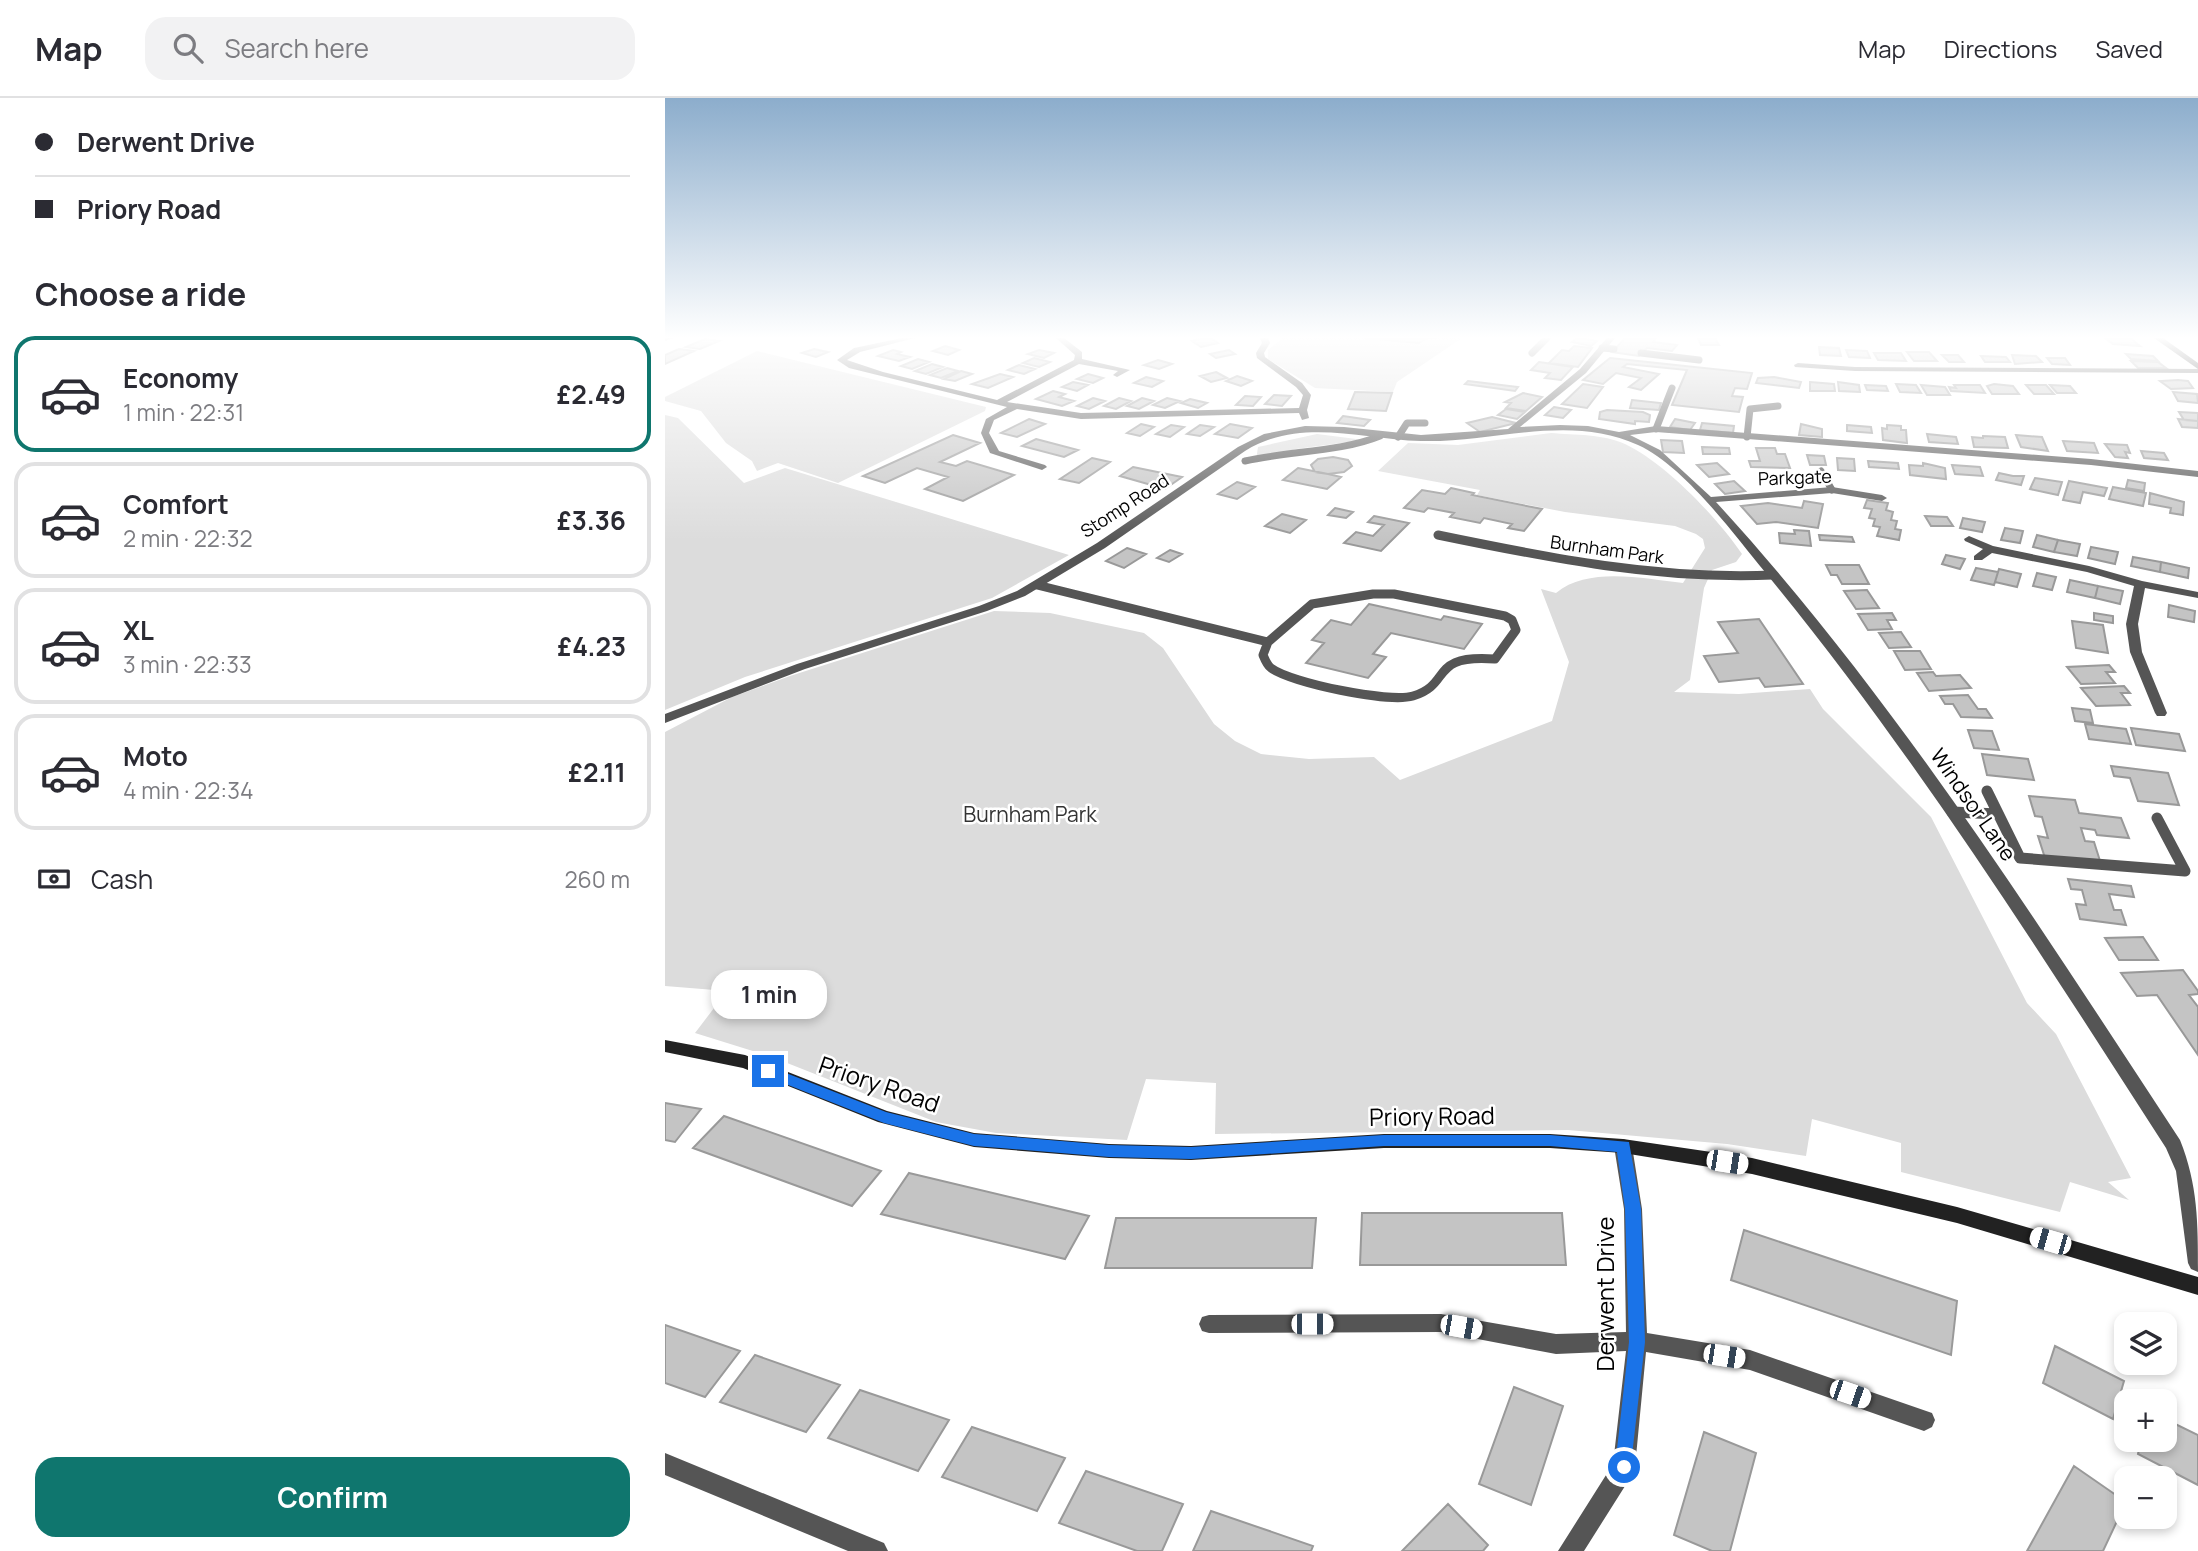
<!DOCTYPE html>
<meta charset="utf-8">
<style>
:root{--surface:#fff;--page:#f2f2f3;--text:#2b2b33;--muted:#7c7c81;--line:#e1e1e2;--accent:#0f766e}
body{margin:0;font-family:Manrope,sans-serif;background:var(--page);color:var(--text);height:100vh;display:flex;flex-direction:column;font-size:26px;white-space:nowrap}
*{box-sizing:border-box;margin:0}
p{font-size:23px;color:var(--muted)}
.icon{flex:none;width:38px;height:38px;fill:none;stroke:currentColor;stroke-width:2;stroke-linecap:round;stroke-linejoin:round}
.map{position:relative;flex:1;overflow:hidden}
.side{display:flex;flex-direction:column;background:var(--surface);width:665px}
.side>*{flex:none}
.hud{display:grid;align-content:center;height:154px;padding:0 35px;background:var(--surface)}
.tools{position:absolute;left:1449px;top:1214px;display:grid;gap:14px}
.tools a{display:grid;place-items:center;width:63px;height:63px;border-radius:14px;background:var(--surface);box-shadow:0 4px 10px #0003;font-size:35px}
.end{position:absolute;width:32px;height:32px;margin:-16px;border:9px solid #1a73e8;background:#fff;box-shadow:0 0 0 4px #fff}
.from{border-radius:50%}
.bubble{position:absolute;height:49px;border-radius:21px;background:var(--surface);box-shadow:0 4px 10px #0003;font-size:23px;font-weight:700;line-height:49px;text-align:center}
.car{position:absolute;width:21px;height:42px;margin:-21px -10px;border-radius:9px;box-shadow:0 0 5px 2px #0007;background:linear-gradient(#fff 24%,#345 0 40%,#fff 0 76%,#345 0 86%,#fff 0)}
.hud b{display:flex;align-items:center;gap:24px;height:66px;font-size:26px}
.hud b+b{border-top:2px solid var(--line)}
.hud i{width:18px;height:18px;background:var(--text)}
ul{padding:0;list-style:none}
li{display:flex;align-items:center;gap:21px;height:116px;margin:0 14px 10px;padding:0 21px;border:4px solid var(--line);border-radius:21px}
li div{flex:1}
li b{display:block;font-size:26px}
li em{font-style:normal;font-weight:700}
li.selected{border-color:var(--accent)}
li>.icon{width:63px;height:63px;stroke-width:1.5}
h2{padding:0 35px;font-size:32px;line-height:84px}
.pay{display:flex;align-items:center;gap:18px;height:77px;padding:0 35px;font-size:26px}
.pay p{margin-inline-start:auto}
.primary-button{display:flex;gap:14px;margin-top:auto;padding:14px 35px}
.primary-button a{flex:1;height:80px;border-radius:21px;background:var(--accent);color:#fff;font-size:28px;font-weight:700;line-height:80px;text-align:center}
header{display:flex;align-items:center;gap:42px;box-sizing:border-box;height:98px;padding:0 35px;background:var(--surface);border-bottom:2px solid var(--line)}
header strong{font-size:33px}
nav{display:flex;gap:38px;margin-inline-start:auto;font-size:24px}
.search{width:490px;height:63px;background:var(--page);display:flex;align-items:center;gap:18px;box-sizing:border-box;padding:0 24px;border-radius:21px;color:var(--muted);font-size:26px}
main{display:flex;flex:1;min-height:0}
.map>svg:first-child{display:block}
</style>
<header>
<strong>Map</strong>
<div class="search"><svg class="icon" aria-label="search" viewBox="0 0 24 24"><circle cx="10" cy="10" r="6"/><path d="M15 15l6 6"/></svg>Search here</div>
<nav><a>Map</a><a>Directions</a><a>Saved</a></nav>
</header>
<main>
<section class="side">
<div class="hud">
<b><i class="from"></i>Derwent Drive</b>
<b><i></i>Priory Road</b>
</div>
<h2>Choose a ride</h2>
<ul>
<li class="selected"><svg class="icon" aria-label="car" viewBox="0 0 24 24"><path d="M5 17H2v-5l4-1 3-4h7l3 4 3 1v5h-3M9 17h6M6 11h13"/><circle cx="7" cy="17" r="2"/><circle cx="17" cy="17" r="2"/></svg><div><b>Economy</b><p>1 min · 22:31</p></div><em>£2.49</em></li>
<li><svg class="icon" aria-label="car" viewBox="0 0 24 24"><path d="M5 17H2v-5l4-1 3-4h7l3 4 3 1v5h-3M9 17h6M6 11h13"/><circle cx="7" cy="17" r="2"/><circle cx="17" cy="17" r="2"/></svg><div><b>Comfort</b><p>2 min · 22:32</p></div><em>£3.36</em></li>
<li><svg class="icon" aria-label="car" viewBox="0 0 24 24"><path d="M5 17H2v-5l4-1 3-4h7l3 4 3 1v5h-3M9 17h6M6 11h13"/><circle cx="7" cy="17" r="2"/><circle cx="17" cy="17" r="2"/></svg><div><b>XL</b><p>3 min · 22:33</p></div><em>£4.23</em></li>
<li><svg class="icon" aria-label="car" viewBox="0 0 24 24"><path d="M5 17H2v-5l4-1 3-4h7l3 4 3 1v5h-3M9 17h6M6 11h13"/><circle cx="7" cy="17" r="2"/><circle cx="17" cy="17" r="2"/></svg><div><b>Moto</b><p>4 min · 22:34</p></div><em>£2.11</em></li>
</ul>
<div class="pay"><svg class="icon" aria-label="cash" viewBox="0 0 24 24"><path d="M3 7h18v10H3z"/><circle cx="12" cy="12" r="2"/></svg>Cash<p>260 m</p></div>
<div class="primary-button"><a>Confirm</a></div>
</section>
<div class="map">
<svg width="1533" height="1453" viewBox="0 0 1533 1453">
<rect width="100%" height="100%" fill="#fff"/>
<!-- green -->
<path fill="#dcdcdc" d="M618 240H797L732 284 728 294 650 290 603 261V252Z
M92 253 321 309 320 313 173 385 113 365 92 373 87 363 61 345 36 313 0 303V299Z
M0 317 13 320 79 385 120 370 404 457 327 500 80 579 0 612Z
M886 335C910 337 938 336 960 346 1000 365 1052 419 1077 456L1071 464 1047 472 1039 490 1025 582 1009 594 1074 596 1145 591 1158 611 1266 719 1362 905 1391 936 1466 1080 1443 1084 1464 1102 1405 1084 1395 1114 1236 1074V1045L1147 1021 1141 1058 1062 1046 903 1032 550 1036 551 985 481 981 462 1042 331 1035 271 1024 107 959 30 935 62 893 0 888V634L67 599 125 578 329 513 385 515 479 535 498 550 549 626 570 643 596 656 644 661 709 659 735 682 887 623 904 564 876 491 891 495C924 468 979 481 1018 485L1040 450 1038 441 1031 436 1010 428 900 414 812 397 815 392 713 373 743 345 793 347Z
M652 336 699 342 631 351 591 362 593 349Z"/>
<!-- building -->
<path fill="#c4c4c4" stroke="#999" stroke-width="2" d="M540 240 547 241 553 245 536 249 527 243Z
M699 240H772H762L754 245Z
M912 240H915L932 243 926 248 907 244Z
M960 240H991L988 244 1012 247 1007 253 982 250 974 258 947 254Z
M1033 240H1050L1054 247H1036Z
M1440 240H1465L1475 248 1448 246Z
M40 241 54 243 35 251 21 249Z
M280 248 294 252 283 257 268 253Z
M909 248 927 250 913 269 884 265 897 252 904 253Z
M1154 249 1174 250 1176 258 1155 257Z
M14 251 29 253 0 266V257Z
M149 251 163 254 151 259 137 255Z
M228 252 236 254 232 256 245 259 234 263 213 258Z
M374 252 389 255 379 260 363 256Z
M564 252 570 256 551 260 545 256Z
M1181 252 1202 253 1205 260 1184 259Z
M1242 254H1264L1272 263H1249Z
M1209 255H1236L1241 263 1213 262Z
M1461 256 1488 258 1493 263 1466 261Z
M1277 257H1293L1299 264H1284Z
M1347 257 1371 258 1377 264 1350 266Z
M1316 258 1341 259 1345 264H1320Z
M369 260 385 264 374 269 358 265Z
M945 260 1087 275 1082 291 1070 290 1067 298 1078 299 1074 314 1007 307 1022 272 962 266 958 269 994 276 976 292 964 289 976 280 951 275 938 286 918 282Z
M1382 260H1400L1405 267 1387 266Z
M253 261 264 264 247 271 236 268Z
M493 262 507 266 494 271 479 267Z
M1466 263 1493 264 1501 270H1473Z
M874 264 908 269 896 282 880 280 885 275 866 272Z
M267 266 278 269 261 276 250 273Z
M354 267 370 271 359 276 343 272Z
M282 270 293 273 276 280 265 277Z
M296 273 307 276 290 283 279 281Z
M551 274 562 280 546 284 535 278Z
M335 276 348 279 323 290 307 286Z
M423 276 438 280 428 285 412 281Z
M572 278 587 283 576 288 561 283Z
M481 279 498 283 487 289 469 285Z
M1109 279 1136 284 1134 290 1091 285 1093 280Z
M1513 282 1523 283 1528 290 1506 291 1495 283Z
M803 283 853 289 850 293 800 286Z
M408 284 423 287 412 293 397 289Z
M1145 284 1169 286 1170 293H1145Z
M1173 284 1194 287 1195 294 1174 293Z
M918 286 938 289 922 310 897 306Z
M1231 286 1251 287 1256 295 1235 294Z
M1329 286 1348 288 1354 296H1327L1322 288Z
M1200 287 1221 288 1223 293 1202 292Z
M1256 287 1280 289 1285 297H1262Z
M1289 287H1315L1320 295 1286 293 1284 289 1291 290Z
M1361 287H1381L1389 296H1369Z
M1385 287 1405 288 1411 295H1392Z
M388 293 400 296 394 299 409 303 397 308 371 301Z
M690 294 727 295 721 313 683 311Z
M1508 294 1532 296 1533 305 1513 303Z
M858 295 877 299 861 313 841 310 846 305 840 304Z
M609 297 626 298 617 308 600 306Z
M580 298 596 299 588 308 571 307Z
M428 300 440 303 424 311 412 308Z
M454 300 466 303 451 311 439 308Z
M477 300 489 303 474 311 462 308Z
M502 300 515 303 500 310 488 307Z
M525 301 542 305 533 310 516 305Z
M967 302 996 305 994 312 965 310Z
M889 309 906 312 898 320 880 317Z
M841 311 860 314 852 321 833 317Z
M942 312 978 314 985 317 984 324 970 323V326L934 321 935 314Z
M1514 314 1533 315V323L1519 322Z
M678 318 705 322 699 328 672 325Z
M827 319 851 325 815 334 802 325Z
M364 321 380 326 352 339 336 335Z
M1010 321 1030 325 1025 332 1005 329Z
M1513 321 1533 323V330L1517 329Z
M1037 325 1069 328 1068 335 1035 332Z
M476 326 489 329 475 338 462 335Z
M565 326 587 330 573 340 550 336Z
M1136 326 1157 331V339L1134 337Z
M506 327 519 329 505 339 491 336Z
M535 327 549 329 535 338 522 336Z
M1182 327 1206 329 1207 335 1182 333Z
M1222 327 1236 328V332H1241L1242 345 1218 342 1217 330 1222 331Z
M1262 336 1291 339 1293 346 1264 344Z
M288 337 315 345 275 364 291 368 302 363 349 377 298 403 260 391 283 379 252 370 220 385 198 378Z
M1351 337 1377 339 1383 353 1356 349Z
M1318 338 1340 339 1343 350 1309 349 1307 339 1318 340Z
M371 341 413 352 399 359 357 348Z
M996 342 1017 343 1019 355 998 354Z
M1398 343 1429 345 1433 355 1402 353Z
M1440 346 1462 347 1465 355 1460 354 1463 360 1450 359Z
M1037 349 1064 350 1065 356H1038Z
M1091 350H1110L1112 356H1120L1125 370 1086 369 1084 363H1095Z
M1476 353 1499 355 1503 362 1479 360Z
M1142 357 1159 358 1161 367H1145Z
M668 359 683 362 687 368 679 374 663 376 650 374 646 367 653 361Z
M427 360 445 364 414 385 395 381Z
M1172 360 1189 361 1190 373 1173 372Z
M1203 363 1233 365 1234 371 1204 369Z
M1052 365 1064 376 1044 379 1032 367Z
M1258 365 1280 370 1281 381 1245 377 1244 367 1258 368Z
M1287 367 1315 369 1318 378 1290 376Z
M468 369 517 379 500 391 455 378Z
M633 370 663 376 676 379 662 391 618 382Z
M1334 375 1348 378H1359L1356 387 1331 382Z
M1370 380 1397 384 1393 397 1365 391Z
M1463 382 1480 385 1479 393 1461 390Z
M1069 383 1080 393 1060 396 1050 386Z
M1404 383 1442 390 1439 398 1418 394 1415 405 1398 402Z
M572 384 590 389 572 401 553 396Z
M1448 389 1481 395 1478 408 1444 401Z
M786 390 809 395 807 397 877 411 859 433 843 430 847 426 819 420 815 425 785 419 789 415 763 410 759 414 739 410 757 392 780 396Z
M1485 395 1519 404 1518 417 1505 415 1506 410 1484 406Z
M1202 402 1223 405 1221 412 1228 414 1226 422 1232 423 1230 431 1236 432 1234 442 1212 438 1215 429 1208 428 1210 421 1204 420 1207 411 1199 410Z
M1139 403 1158 406 1153 430 1111 424 1092 426 1076 408 1103 405 1137 410Z
M670 410 688 414 681 420 663 417Z
M617 416 641 422 625 435 600 428Z
M709 418 744 425 716 453 679 445 691 434 708 438 719 427 703 424Z
M1260 418 1282 419 1288 428H1266Z
M1298 420 1320 424 1317 434 1295 430Z
M1340 430 1358 433 1355 445 1336 442Z
M1129 432 1144 433 1146 448 1115 445 1114 435 1130 436Z
M1154 437 1187 439 1189 444 1155 442Z
M1372 437 1393 442 1389 454 1368 449Z
M1393 442 1415 446 1412 458 1389 454Z
M1426 449 1453 454 1450 466 1423 460Z
M462 450 481 456 459 470 441 463Z
M505 452 517 456 504 464 492 460Z
M1281 457 1300 461 1295 471 1277 466Z
M1468 459 1496 464 1495 474 1466 468Z
M1496 464 1524 470 1523 480 1495 474Z
M1161 467H1194L1204 486H1177L1172 477H1166Z
M1311 470 1333 474 1329 487 1306 482Z
M1334 471 1356 476 1352 489 1330 484Z
M1372 475 1391 479 1387 492 1368 488Z
M1405 482 1433 488 1430 500 1402 494Z
M1433 488 1458 493 1455 506 1430 500Z
M1202 492 1214 510 1191 511 1179 493Z
M704 506 776 522 779 518 817 526 799 551 726 535 708 556 721 559 703 580 641 565 659 545 647 542 666 522 686 527Z
M1504 507 1530 513 1529 524 1503 519Z
M1227 515 1231 522H1222L1227 531 1203 532 1193 516Z
M1429 515 1448 518V525L1429 522Z
M1094 521 1138 586 1100 589 1094 580 1054 584 1039 558 1073 555 1053 524Z
M1407 523 1438 527 1443 555 1411 550Z
M1236 534 1246 549 1224 550 1214 535Z
M1229 553H1255L1266 571 1240 572Z
M1444 567 1450 574H1441L1450 585 1416 586 1402 569Z
M1268 574 1271 578 1295 577 1306 590 1264 593 1252 575Z
M1459 588 1465 595H1456L1465 607 1431 608 1416 590Z
M1303 597 1313 611H1321L1327 620 1296 619 1288 606H1280L1275 598Z
M1407 610 1425 612 1428 625 1410 623Z
M1420 626 1461 631 1466 646 1424 641Z
M1466 630 1514 636 1520 653 1471 647Z
M1303 632 1327 633 1334 652 1309 650Z
M1317 656 1363 661 1369 682 1322 677Z
M1446 668 1503 675 1514 707 1473 703 1465 680 1449 678Z
M1364 698 1410 702 1414 715 1456 720 1464 740 1432 737 1430 732 1416 730 1420 743 1429 744 1436 766 1380 760 1373 738 1383 740 1377 719 1370 718Z
M1403 781 1466 788 1469 799 1444 796 1449 812H1456L1461 827 1415 821 1411 806 1421 807 1417 792 1406 791Z
M1478 839 1493 862H1454L1440 840Z
M1518 872 1533 893V896L1524 897 1533 909V957L1492 897 1472 898 1456 875Z
M0 1005 36 1011 10 1044 0 1042Z
M59 1018 216 1073 187 1108 28 1050Z
M244 1075 424 1118 400 1161 216 1116Z
M697 1115H897L901 1167H695Z
M451 1120H651L647 1170H440Z
M1079 1132 1292 1203 1286 1257 1066 1182Z
M0 1227 75 1253 40 1299 0 1285Z
M1390 1248 1459 1283 1448 1321 1378 1285Z
M90 1257 175 1287 141 1334 55 1304Z
M849 1289 898 1308 866 1407 814 1386Z
M195 1292 284 1322 253 1373 163 1340Z
M1500 1321 1533 1337V1387L1473 1356 1476 1342H1500Z
M307 1329 400 1360 372 1413 277 1379Z
M1039 1334 1091 1355 1065 1453H1047L1009 1437Z
M1409 1368 1461 1404 1438 1453H1362Z
M421 1373 518 1406 497 1453H472L394 1425Z
M783 1406 823 1447 818 1453H737Z
M546 1413 648 1448 646 1453H528Z"/>
<g fill="none" stroke-linecap="round" stroke-linejoin="round">
<!-- lane-far2 -->
<path stroke="#555" stroke-width="7" d="M937 250 949 251
M867 255 882 240
M976 255 1034 262
M991 331 1007 290
M733 339 742 325H760
M1082 339 1085 311 1113 308
M580 363C623 353 676 354 715 338
M1156 373 1167 392"/>
<!-- lane-far1 -->
<path stroke="#555" stroke-width="9" d="M773 437C884 460 994 482 1108 477
M372 487 603 544
M708 496H729L840 518 847 522 851 532 830 561C763 556 788 586 748 598 724 605 626 585 606 570 602 567 600 562 598 557L603 544 647 506Z"/>
<!-- lane -->
<path stroke="#555" stroke-width="11" d="M1322 693 1355 760 1520 773 1492 720
M1287 714 1333 716"/>
<!-- street -->
<path fill="#555" fill-rule="evenodd" d="M0 240H8L0 243Z
M237 240H250L195 254 182 262 218 274 332 302 409 262 410 257 391 240H399L417 254V261L465 272 452 279 448 277 453 273 414 266 342 304 416 315 634 310 638 297 631 289 592 260 591 255 597 245 595 240H603L605 245 599 255 600 259 637 285 646 297 642 312 644 320 637 322 634 315 416 321 352 311 329 322 324 335 334 353 380 367 382 369 377 372 325 355 316 335 321 321 342 309 184 270 172 262 189 250Z
M942 240H950L921 275 855 329 895 327 923 328 954 334 991 328 1426 361 1533 373V379L1426 367 991 334 965 337 995 352 1046 399 1167 389 1217 397 1222 400 1217 403 1167 395 1051 404C1229 598 1371 823 1515 1042 1533 1087 1533 1125 1533 1174L1526 1171 1523 1165 1511 1073 1501 1050C1374 853 1249 655 1100 474 1067 434 1019 368 973 347 904 315 828 345 756 343 696 341 635 319 580 353L440 450 360 498 322 513 140 571 0 625V616L132 566 314 508 352 493 432 445 573 349 599 336 640 328 679 329 756 337 843 331 915 271Z
M1133 265 1190 269 1533 271V275L1190 273 1130 269 1129 267Z
M1304 438 1328 448 1424 468 1477 483 1533 494V500L1480 490 1473 526 1477 554 1502 615 1500 618H1492L1490 615 1465 554 1461 526 1469 488 1422 474 1327 455 1317 462H1309V458L1318 451 1300 443 1299 441Z
M958 1041 964 1043 967 1048 977 1111 982 1235 1085 1252 1267 1315 1270 1322 1267 1329 1259 1333 1085 1272 981 1254 970 1369 967 1377 919 1453H893L948 1366 961 1253 891 1256 776 1234 544 1235 537 1233 534 1226 537 1219 544 1217 776 1216 891 1236 961 1234 959 1111 949 1048 952 1043Z
M0 1355 219 1445 223 1453H183L0 1377Z"/>
<!-- secondary -->
<path fill="#222" fill-rule="evenodd" d="M1489 240H1498L1533 265V271Z
M0 942 80 957 222 1013 309 1035 444 1046 526 1048 719 1036H885L958 1041 1087 1060 1292 1109 1533 1179V1197L1292 1125 1087 1076 958 1055 885 1050H719L526 1062 444 1060 309 1049 213 1024 78 970 0 954Z"/>
</g>
<!-- sky -->
<linearGradient id="sky" x2="0" y2="1"><stop stop-color="#8cadcc"/><stop offset="0.54" stop-color="#fff"/><stop offset="1" stop-color="#fff" stop-opacity="0"/></linearGradient>
<rect width="1533" height="443" fill="url(#sky)"/>
<!-- route -->
<path fill="#1a73e8" d="M103 968 221 1014 309 1036 336 1038 444 1047 526 1049 719 1037H885L964 1044 976 1111 980 1244 965 1375 959 1378 952 1375 950 1369 964 1244 960 1111 952 1054 885 1048H719L526 1061 444 1059 336 1050 309 1048 219 1025 98 977V969Z"/>
<g text-anchor="middle" stroke-width="5" stroke-linejoin="round" paint-order="stroke">
<!-- far-street labels -->
<g font-size="18" fill="#000" stroke="#fff">
<text transform="translate(1130 380) rotate(-2)" y="6">Parkgate</text>
<text transform="translate(460 408) rotate(-33)" y="6">Stomp Road</text>
<text transform="translate(942 452) rotate(8)" y="6">Burnham Park</text>
</g>
<!-- street labels -->
<g font-size="21" fill="#000" stroke="#fff">
<text transform="translate(1308 707) rotate(55)" y="7">Windsor Lane</text>
</g>
<!-- park labels -->
<g font-size="21" fill="#333" stroke="#fff">
<text x="365" y="724">Burnham Park</text>
</g>
<!-- near-street labels -->
<g font-size="24" fill="#000" stroke="#fff">
<text transform="translate(214 987) rotate(19)" y="8">Priory Road</text>
<text transform="translate(767 1019) rotate(-1)" y="8">Priory Road</text>
<text transform="translate(941 1196) rotate(-90)" y="8">Derwent Drive</text>
</g>
</g>
</svg>
<div class="tools">
<a><svg class="icon" aria-label="layers" viewBox="0 0 24 24"><path d="M12 4l9 5-9 5-9-5zM3 14l9 5 9-5"/></svg></a>
<a>+</a>
<a>−</a>
</div>
<i class="end from" style="left:959px;top:1369px"></i>
<i class="end" style="left:103px;top:973px"></i>
<div class="bubble" style="left:46px;top:872px;width:116px">1 min</div>
<i class="car" style="left:1062px;top:1064px;rotate:99deg"></i>
<i class="car" style="left:1385px;top:1143px;rotate:286deg"></i>
<i class="car" style="left:647px;top:1226px;rotate:90deg"></i>
<i class="car" style="left:796px;top:1229px;rotate:100deg"></i>
<i class="car" style="left:1059px;top:1258px;rotate:99deg"></i>
<i class="car" style="left:1185px;top:1296px;rotate:109deg"></i>
</div>
</main>
